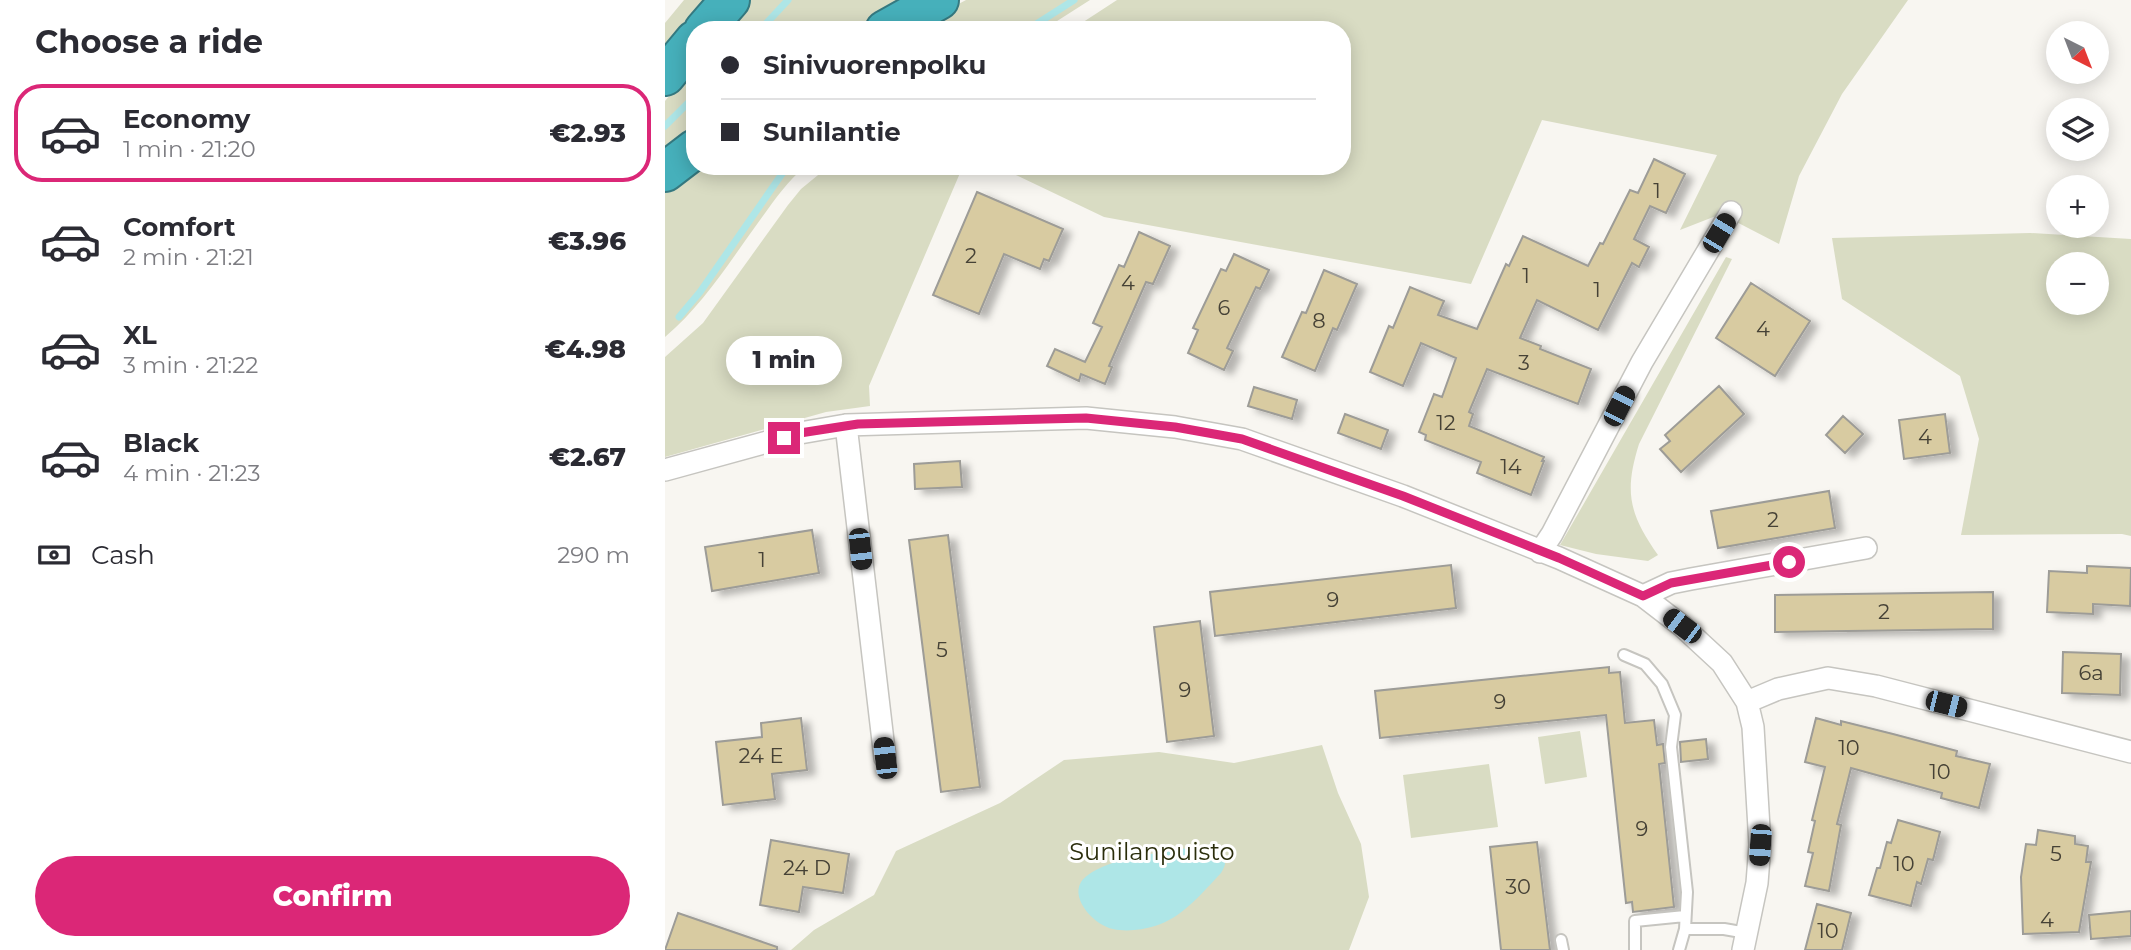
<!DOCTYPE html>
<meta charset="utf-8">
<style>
:root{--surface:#fff;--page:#f2f2f3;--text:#2b2b33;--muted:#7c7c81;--line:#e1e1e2;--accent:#db2777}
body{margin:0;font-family:Montserrat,sans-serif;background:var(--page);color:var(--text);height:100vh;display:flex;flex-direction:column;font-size:26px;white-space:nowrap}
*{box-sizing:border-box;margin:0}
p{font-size:23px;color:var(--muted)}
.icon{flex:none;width:38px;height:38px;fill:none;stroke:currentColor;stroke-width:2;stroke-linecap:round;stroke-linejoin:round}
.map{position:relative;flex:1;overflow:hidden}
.sheet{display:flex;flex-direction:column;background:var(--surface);width:665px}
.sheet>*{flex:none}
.hud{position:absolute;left:21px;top:21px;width:665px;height:154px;border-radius:28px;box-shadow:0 4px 18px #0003;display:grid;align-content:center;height:154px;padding:0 35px;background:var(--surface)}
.needle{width:46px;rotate:138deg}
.tools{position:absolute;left:1381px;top:21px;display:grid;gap:14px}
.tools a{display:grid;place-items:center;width:63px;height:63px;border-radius:50%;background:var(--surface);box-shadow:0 4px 18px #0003;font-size:35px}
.end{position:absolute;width:32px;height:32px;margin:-16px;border:9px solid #db2777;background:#fff;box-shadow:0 0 0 4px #fff}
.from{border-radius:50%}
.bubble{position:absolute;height:49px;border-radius:24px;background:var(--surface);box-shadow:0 4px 18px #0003;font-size:23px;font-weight:800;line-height:49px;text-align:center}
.car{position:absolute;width:21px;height:42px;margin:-21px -10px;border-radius:9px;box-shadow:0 0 5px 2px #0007;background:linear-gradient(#222 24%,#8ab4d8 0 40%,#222 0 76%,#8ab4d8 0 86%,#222 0)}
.hud b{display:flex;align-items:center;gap:24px;height:66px;font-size:26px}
.hud b+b{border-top:2px solid var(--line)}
.hud i{width:18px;height:18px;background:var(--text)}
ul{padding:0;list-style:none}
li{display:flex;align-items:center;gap:21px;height:98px;margin:0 14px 10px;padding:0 21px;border:4px solid transparent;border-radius:28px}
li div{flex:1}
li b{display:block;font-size:26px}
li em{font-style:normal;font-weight:800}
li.active{border-color:var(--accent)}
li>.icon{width:63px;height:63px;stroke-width:1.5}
h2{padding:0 35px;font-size:32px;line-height:84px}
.pay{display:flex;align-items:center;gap:18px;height:77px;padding:0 35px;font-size:26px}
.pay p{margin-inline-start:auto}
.cta{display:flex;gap:14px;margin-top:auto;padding:14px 35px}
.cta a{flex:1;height:80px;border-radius:42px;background:var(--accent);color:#fff;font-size:28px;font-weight:800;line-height:80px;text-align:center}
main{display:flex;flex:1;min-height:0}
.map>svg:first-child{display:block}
</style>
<main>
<section class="sheet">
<h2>Choose a ride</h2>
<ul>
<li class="active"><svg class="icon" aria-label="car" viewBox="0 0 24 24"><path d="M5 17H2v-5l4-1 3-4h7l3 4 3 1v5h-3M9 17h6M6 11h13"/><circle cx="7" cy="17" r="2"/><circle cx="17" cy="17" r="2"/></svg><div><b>Economy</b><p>1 min · 21:20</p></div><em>€2.93</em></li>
<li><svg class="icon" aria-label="car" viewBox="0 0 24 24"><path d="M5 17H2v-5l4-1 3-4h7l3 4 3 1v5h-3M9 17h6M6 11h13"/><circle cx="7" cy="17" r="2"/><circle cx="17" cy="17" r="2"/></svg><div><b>Comfort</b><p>2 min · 21:21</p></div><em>€3.96</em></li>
<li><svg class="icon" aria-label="car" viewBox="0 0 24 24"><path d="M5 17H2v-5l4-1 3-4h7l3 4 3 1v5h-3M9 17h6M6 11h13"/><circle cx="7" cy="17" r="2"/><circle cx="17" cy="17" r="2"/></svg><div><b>XL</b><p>3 min · 21:22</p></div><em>€4.98</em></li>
<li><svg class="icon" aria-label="car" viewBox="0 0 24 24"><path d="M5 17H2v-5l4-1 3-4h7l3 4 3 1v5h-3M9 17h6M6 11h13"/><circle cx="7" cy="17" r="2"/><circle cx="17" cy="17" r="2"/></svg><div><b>Black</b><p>4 min · 21:23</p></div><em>€2.67</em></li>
</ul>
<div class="pay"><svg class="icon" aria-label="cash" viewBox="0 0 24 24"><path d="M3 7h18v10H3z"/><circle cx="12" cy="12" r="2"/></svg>Cash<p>290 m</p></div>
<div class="cta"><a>Confirm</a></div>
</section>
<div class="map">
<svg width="1466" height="950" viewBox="0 0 1466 950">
<defs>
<filter id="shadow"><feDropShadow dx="8" dy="4.5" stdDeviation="3.5" flood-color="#0004"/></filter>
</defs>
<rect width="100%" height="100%" fill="#f8f6f1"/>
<!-- green -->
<path fill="#d9dcc3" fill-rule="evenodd" d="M19 0H43L0 50V23Z
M86 0H249L197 30H60Z
M301 0H425L378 30H245Z
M452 0H1243L1177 94 1134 176 1114 244 1056 214 1015 230 1052 155 877 120 806 284 439 217 332 166H677V30H406Z
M30 65V134L0 158V101Z
M30 166H141C122 181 109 201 95 220 65 261 39 304 0 337V185Z
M164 166H298L204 386 205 406 161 412 0 457V357L38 323 123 205 136 189Z
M1365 233 1466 239V536L1457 534 1296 535 1314 439 1295 376 1177 299 1167 238ZM1393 264H1432V303H1393Z
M1061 257 1067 259 974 444C959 492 964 514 993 555L983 561 931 554 895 545Z
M915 731 922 777 880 784 873 737Z
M657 745 673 793 696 844 704 897 684 950H126L149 930 209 895 231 851 335 803 399 760 494 752 569 763Z
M824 764 833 827 746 838 738 775Z"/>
<!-- water -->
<path fill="#aee6e7" d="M548 844C561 851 564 861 556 873 537 893 517 918 490 926 477 930 461 932 448 929 431 926 405 900 416 882 419 877 428 871 433 869 456 856 520 849 548 844Z"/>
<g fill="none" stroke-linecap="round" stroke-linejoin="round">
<!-- stream -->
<path stroke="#aee6e7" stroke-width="7" d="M95 30 123 0
M362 30 409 0
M0 126 30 96
M14 317 35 292 119 171 124 166"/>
</g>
<!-- building -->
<path fill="#d8cba1" stroke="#9d9c97" stroke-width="2" filter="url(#shadow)" d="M989 159 1020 174 1001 213 985 206 969 239 984 247 974 267 967 263 933 330 872 300 855 338 876 346 875 349 926 369 913 404 822 369 804 412 808 414 804 426 879 457 877 461H879L866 495 812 473 816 462 760 440 761 435 754 432 769 394 777 397 791 358 756 343 738 386 705 372 724 326 728 328 745 287 779 301 773 315 812 329 841 264 844 266 858 236 923 266 935 243 938 244 965 190 973 193Z
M312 192 398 229 384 261 379 259 375 269 339 254 314 314 268 295Z
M474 232 505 246 488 284 481 282 444 366 447 367 440 384 416 374 414 381 382 366 390 349 420 362 437 327 428 323 454 265 459 267Z
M569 254 604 270 595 289 591 287 562 348 568 351 559 370 523 353 533 330 528 328 556 269 561 271Z
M659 270 692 284 672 330 668 328 650 371 617 357 637 312 641 313Z
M1086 283 1145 321 1110 376 1051 338Z
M1054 386 1079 414 1016 472 995 449 1005 441 1000 435Z
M589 387 632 400 627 419 583 406Z
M680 414 723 430 716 449 673 433Z
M1280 414 1285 453 1239 459 1234 420Z
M1178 416 1198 434 1180 453 1161 435Z
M295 461 297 487 250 489 249 464Z
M1164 491 1170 528 1053 548 1046 511Z
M147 530 154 573 47 591 40 547Z
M283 535 315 787 276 792 244 540Z
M786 565 791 608 550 636 545 592Z
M1422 566 1466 568 1465 606 1428 604V614L1382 612 1384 571 1422 573Z
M1328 592V629L1110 632V595Z
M535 621 549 736 502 742 489 627Z
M1398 652 1456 654 1455 695 1397 693Z
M944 667V673L955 672 960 723 989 720 992 745 998 744 1000 763 994 764 1009 907 968 912 967 902 961 903 941 715 715 738 710 691Z
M136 718 142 770 107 774 110 799 58 805 51 742 97 737 96 723Z
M1151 718 1176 725V721L1228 734 1292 751 1291 756 1325 764 1314 808 1276 798 1277 793 1186 768 1172 824 1176 825 1164 891 1140 886 1148 853 1143 852 1150 821 1147 820 1160 767 1140 762Z
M1041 739 1043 759 1016 762 1015 742Z
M1233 820 1275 832 1268 860 1263 859 1256 884 1252 882 1246 906 1204 895 1212 868H1215L1222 842 1226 843Z
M1373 830 1410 836V844L1423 846 1421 862H1426L1414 932 1358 934 1356 877 1361 844 1371 845Z
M106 840 184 854 178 893 138 887 134 912 95 905Z
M872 842 885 950H836L825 847Z
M1152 904 1186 913 1177 950H1140Z
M1466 911V936L1426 939 1424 915Z
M13 913 112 947V950H0Z"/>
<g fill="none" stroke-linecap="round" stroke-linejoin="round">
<defs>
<path id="lane" d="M959 655 980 664 997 684 1010 715 1006 747 1022 892 1020 929 1014 950
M1020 929H1059L1082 933
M896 940 898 950
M970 950V921L1020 916"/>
<path id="street" d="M181 425 220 758
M0 470 135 433 181 425 421 418 510 427 577 439 738 496 894 558 978 596 1017 626 1057 663 1082 702 1088 727 1095 845 1092 883 1078 950
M875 552 887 534 977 362 1066 212
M978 596 1006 583 1026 579 1201 548
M1082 702 1113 689 1163 678 1211 686 1466 752"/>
<path id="highway" d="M39 30 65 0
M220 30 274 0
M0 76 30 40
M0 172 30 149"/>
</defs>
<!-- lane casing -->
<use href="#lane" stroke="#c6c5c0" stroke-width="14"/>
<!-- street casing -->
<use href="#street" stroke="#c6c5c0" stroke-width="24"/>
<!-- highway casing -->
<use href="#highway" stroke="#357980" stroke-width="42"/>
<!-- lane -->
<use href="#lane" stroke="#fff" stroke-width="10"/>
<!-- street -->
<use href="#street" stroke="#fff" stroke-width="21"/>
<!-- highway -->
<use href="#highway" stroke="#46b0bb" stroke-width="38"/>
</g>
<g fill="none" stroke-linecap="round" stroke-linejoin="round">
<!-- route -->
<path stroke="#db2777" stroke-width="9" d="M119 438 135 433 193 424 421 418 510 427 577 439 738 496 894 558 978 596 1006 583 1124 562"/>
</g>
<g text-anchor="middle" stroke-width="6" stroke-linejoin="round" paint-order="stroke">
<!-- number labels -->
<g font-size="21" fill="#464236">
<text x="992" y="198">1</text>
<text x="306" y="263">2</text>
<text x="861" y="283">1</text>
<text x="463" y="290">4</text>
<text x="932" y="297">1</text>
<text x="559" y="315">6</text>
<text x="654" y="328">8</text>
<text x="1098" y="336">4</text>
<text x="859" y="370">3</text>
<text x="781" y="430">12</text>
<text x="1260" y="444">4</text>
<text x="846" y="474">14</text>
<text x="1108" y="527">2</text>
<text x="97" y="567">1</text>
<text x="668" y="607">9</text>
<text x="1219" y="619">2</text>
<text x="277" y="657">5</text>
<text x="1426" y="680">6a</text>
<text x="520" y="697">9</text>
<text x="835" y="709">9</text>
<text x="1184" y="755">10</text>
<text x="96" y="763">24 E</text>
<text x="1275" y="779">10</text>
<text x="977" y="836">9</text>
<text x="1391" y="861">5</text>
<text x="1239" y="871">10</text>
<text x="142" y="875">24 D</text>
<text x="853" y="894">30</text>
<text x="1382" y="927">4</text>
<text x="1163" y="938">10</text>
</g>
<!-- park labels -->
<g font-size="24" fill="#2a2d0b" stroke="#fff">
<text x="487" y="860">Sunilanpuisto</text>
</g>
</g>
</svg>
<div class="tools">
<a><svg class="needle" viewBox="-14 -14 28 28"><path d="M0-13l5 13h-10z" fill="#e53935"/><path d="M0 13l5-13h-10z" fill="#7c7c81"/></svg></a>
<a><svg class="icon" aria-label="layers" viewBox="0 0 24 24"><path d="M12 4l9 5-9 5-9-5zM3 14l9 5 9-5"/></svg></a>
<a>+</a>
<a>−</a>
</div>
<i class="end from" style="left:1124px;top:562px"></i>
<i class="end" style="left:119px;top:438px"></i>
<div class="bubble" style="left:61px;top:336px;width:116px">1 min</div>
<i class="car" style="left:1054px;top:233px;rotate:31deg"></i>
<i class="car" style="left:954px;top:406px;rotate:27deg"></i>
<i class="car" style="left:195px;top:549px;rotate:174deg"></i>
<i class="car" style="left:1017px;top:626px;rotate:307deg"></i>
<i class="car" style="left:1281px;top:704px;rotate:104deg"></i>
<i class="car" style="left:220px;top:758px;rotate:353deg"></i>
<i class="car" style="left:1095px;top:845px;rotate:184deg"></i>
<div class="hud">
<b><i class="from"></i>Sinivuorenpolku</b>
<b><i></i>Sunilantie</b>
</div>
</div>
</main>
